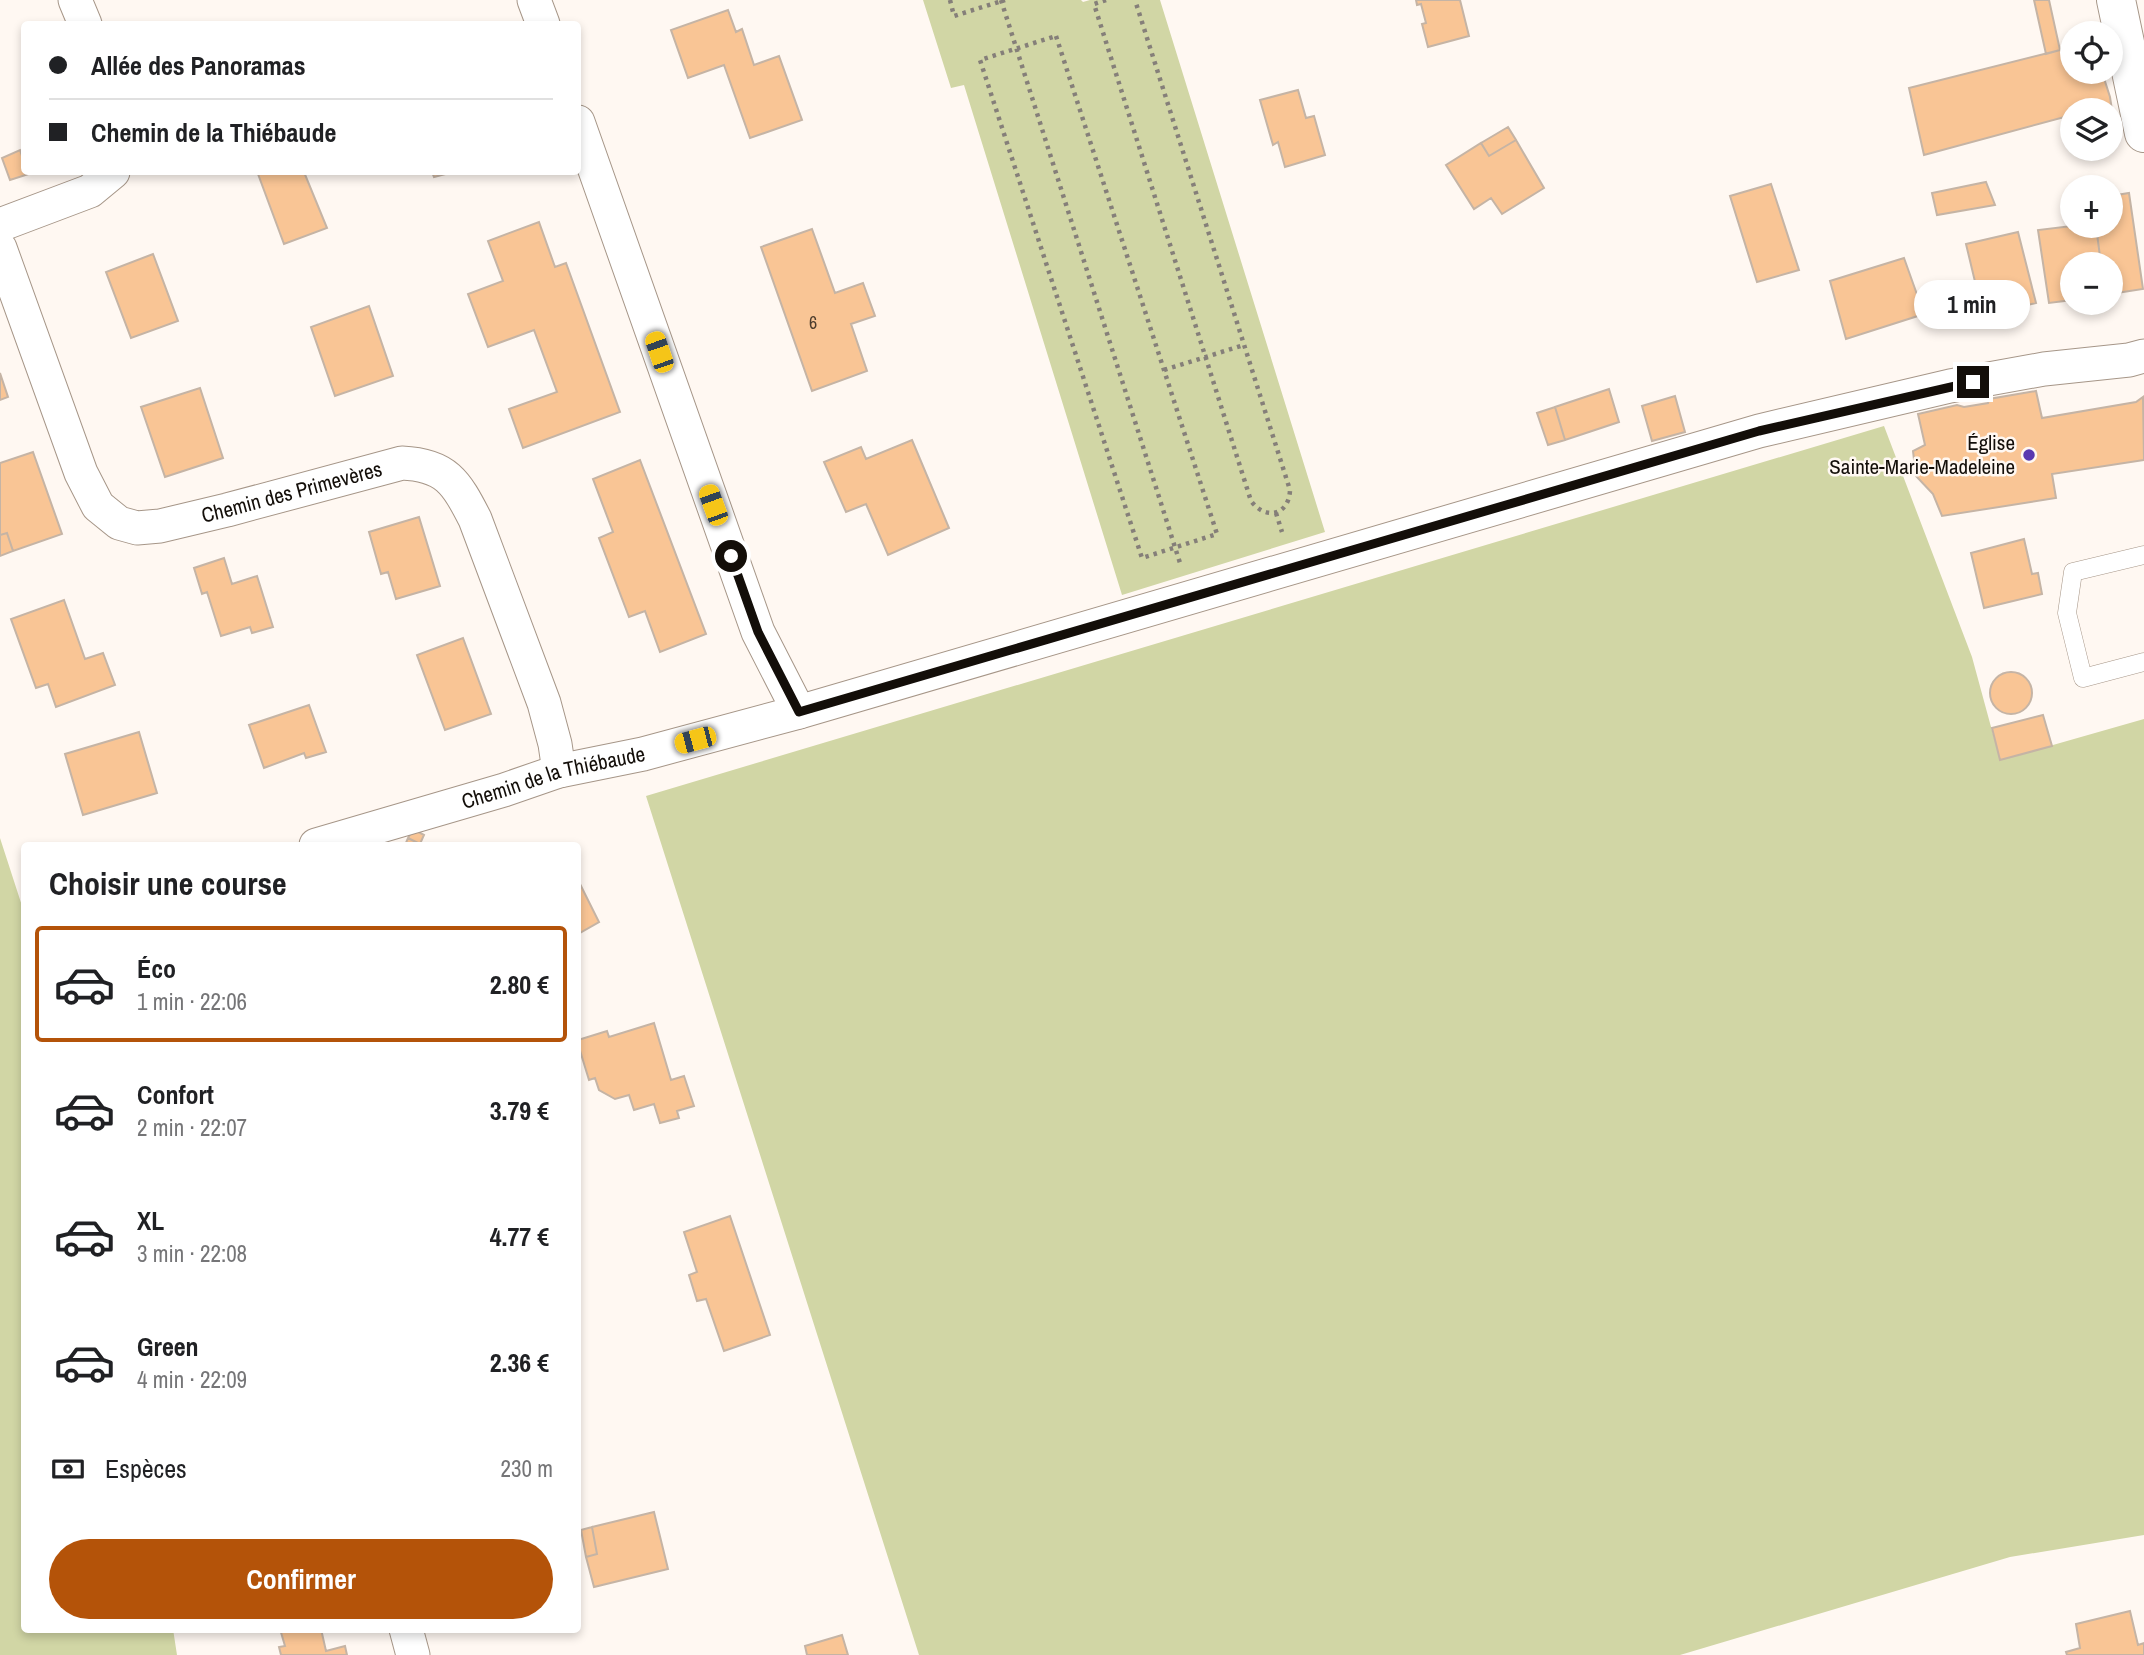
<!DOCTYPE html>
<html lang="fr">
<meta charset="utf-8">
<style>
:root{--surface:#fff;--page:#f2f2f2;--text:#202124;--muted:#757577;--line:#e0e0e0;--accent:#b45309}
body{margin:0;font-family:"Archivo Narrow",sans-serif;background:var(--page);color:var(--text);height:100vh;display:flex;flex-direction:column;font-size:26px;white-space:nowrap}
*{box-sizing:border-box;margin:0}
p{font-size:23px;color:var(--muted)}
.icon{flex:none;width:38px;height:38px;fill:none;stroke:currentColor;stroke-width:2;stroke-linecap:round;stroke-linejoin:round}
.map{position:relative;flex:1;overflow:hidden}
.details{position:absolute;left:21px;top:842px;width:560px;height:791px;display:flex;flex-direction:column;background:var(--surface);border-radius:7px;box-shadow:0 4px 10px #0003}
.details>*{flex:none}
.banner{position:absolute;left:21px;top:21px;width:560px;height:154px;border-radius:7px;box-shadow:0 4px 10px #0003;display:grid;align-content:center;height:154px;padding:0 28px;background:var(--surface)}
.buttons{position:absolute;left:2060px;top:21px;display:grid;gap:14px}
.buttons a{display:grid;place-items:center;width:63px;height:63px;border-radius:50%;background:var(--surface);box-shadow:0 4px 10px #0003;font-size:35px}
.end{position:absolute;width:32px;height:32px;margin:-16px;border:9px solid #130e09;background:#fff;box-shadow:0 0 0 4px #fff}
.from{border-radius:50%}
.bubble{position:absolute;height:49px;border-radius:24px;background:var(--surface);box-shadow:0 4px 10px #0003;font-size:23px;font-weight:700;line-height:49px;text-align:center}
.car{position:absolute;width:21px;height:42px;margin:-21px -10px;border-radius:9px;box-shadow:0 0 5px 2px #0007;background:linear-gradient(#f5c518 24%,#345 0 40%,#f5c518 0 76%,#345 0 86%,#f5c518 0)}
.banner b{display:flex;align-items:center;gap:24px;height:66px;font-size:26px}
.banner b+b{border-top:2px solid var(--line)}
.banner i{width:18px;height:18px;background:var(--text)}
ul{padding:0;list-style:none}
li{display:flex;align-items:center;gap:21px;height:116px;margin:0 14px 10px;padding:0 14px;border:4px solid transparent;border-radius:7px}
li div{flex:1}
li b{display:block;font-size:26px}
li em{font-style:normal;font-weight:700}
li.active{border-color:var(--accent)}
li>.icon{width:63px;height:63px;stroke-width:1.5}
h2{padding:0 28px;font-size:32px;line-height:84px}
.pay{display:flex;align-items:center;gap:18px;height:77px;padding:0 28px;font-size:26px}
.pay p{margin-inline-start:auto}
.action{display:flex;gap:14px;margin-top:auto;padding:14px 28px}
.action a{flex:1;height:80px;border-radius:42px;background:var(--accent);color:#fff;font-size:28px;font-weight:700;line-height:80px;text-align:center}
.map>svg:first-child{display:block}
</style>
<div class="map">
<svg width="2144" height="1655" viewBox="0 0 2144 1655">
<rect width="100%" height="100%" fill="#fff8f2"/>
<!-- green -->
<path fill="#d1d6a5" d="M923 0H1081L1083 2 1090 0H1160L1325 532 1122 595 964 85 951 88Z
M1884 426 1972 657 2000 760 2144 719V1535L2010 1557 1680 1655H919L646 796Z
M0 838 24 912V1629H173L177 1655H0Z"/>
<!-- building -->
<path fill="#f9c595" stroke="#c5b4a5" stroke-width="2" d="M1416 0H1460L1469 36 1428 47 1422 24 1426 23 1421 4 1417 5Z
M2034 0H2049L2060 50 2046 54Z
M728 10 736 32 742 29 754 65 779 56 802 120 750 138 724 65 688 78 671 30Z
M2072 47V72H2102L2110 97 2115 130 2110 131V110H2072V115L1924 155 1909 88Z
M1298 90 1306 118 1314 116 1325 155 1285 167 1278 142 1273 145 1260 100Z
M1508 127 1516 140 1489 156 1481 143Z
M1516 140 1544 188 1502 214 1491 198 1474 209 1446 165 1481 143 1489 156Z
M20 150 24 162V172H28L29 174 10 180 2 158Z
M266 172H304L327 228 284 244 258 174Z
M432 172H453L434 177Z
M1986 182 1995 205 1937 215 1932 193Z
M1771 184 1799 270 1757 282 1730 196Z
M2129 193 2143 289 2110 294V264H2101L2096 226H2110V196Z
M539 222 555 267 566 263 620 412 523 448 509 409 557 392 534 330 488 347 468 294 503 281 488 241Z
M2072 226H2096L2101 264H2072V300L2049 303 2038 230Z
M812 229 835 293 863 283 875 316 851 324 867 371 812 391 761 247Z
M2018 232 2036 303 1983 315 1966 244Z
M153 254 178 321 131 338 106 272Z
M1904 258 1924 314 1846 339 1830 281Z
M369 306 393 376 335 396 311 327Z
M0 373 8 397 0 400Z
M200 388 223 458 165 477 141 407Z
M1609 389 1619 422 1565 440 1555 407Z
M2036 391 2042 418 2136 402 2143 397 2144 460 2052 474 2056 498 1942 516 1933 494 1916 476 1913 451 1925 445 1918 414 1957 405 1964 407 1988 403 1989 399Z
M1675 396 1685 432 1652 441 1642 406Z
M1555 407 1565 440 1548 445 1537 413Z
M912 440 949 528 888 555 866 504 846 512 824 462 861 447 866 459Z
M33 452 62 534 13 551 7 533 0 535V463Z
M640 460 706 634 660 652 645 611 629 617 599 538 613 532 593 479Z
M419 517 440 586 396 599 388 572 381 574 369 532Z
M7 533 13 551 0 556V535Z
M2024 539 2032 574 2038 573 2042 594 1984 608 1971 553Z
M224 558 232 584 257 576 273 627 252 633 250 627 221 636 207 592 202 594 194 568Z
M64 600 85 659 103 653 115 685 56 707 48 684 36 688 11 619Z
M463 638 491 714 445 730 417 655Z
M1990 693a21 21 0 1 1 42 0a21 21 0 1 1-42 0Z
M309 705 326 752 306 758 304 753 264 768 249 725Z
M2043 715 2052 746 2000 760 1992 728Z
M139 732 157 793 83 815 65 754Z
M413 829 424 835 420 844 408 838Z
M408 838 420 844V845H405Z
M578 880 599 922 578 934Z
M654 1023 671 1080 684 1076 694 1106 677 1111 679 1118 660 1123 654 1104 634 1110 629 1095 615 1099 599 1090 595 1078 589 1080 578 1044V1040L607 1031 609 1037Z
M730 1216 770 1335 724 1351 706 1299 697 1301 689 1275 697 1272 684 1232Z
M654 1512 668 1569 594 1587 586 1557 597 1554 592 1527Z
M592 1527 597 1554 586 1557 581 1530Z
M2130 1611 2138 1645 2144 1643V1655H2067L2066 1652 2080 1648 2076 1624Z
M280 1629H321L326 1651 345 1646 347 1655H281L279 1647 285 1646Z
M842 1635 848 1655H807L805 1646Z"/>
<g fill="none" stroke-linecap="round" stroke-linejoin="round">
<defs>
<path id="service" d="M2144 555 2073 572 2067 613 2083 678 2144 662"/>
<g id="minor">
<path d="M75 0 85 24"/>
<path d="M534 0 543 24"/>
<path d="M578 122 758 632 799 712"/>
<path d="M0 225 90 191 113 172"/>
<path id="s1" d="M0 248 81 473 98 506 119 523 137 528 160 526 227 510 402 463C446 465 456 482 475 519L544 703 555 744 559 771"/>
<path id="s2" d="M316 845 504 790 559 771 643 754 799 712 1759 431 1950 386 2044 369 2129 360 2144 356"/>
<path d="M406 1629 413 1655"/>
</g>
<path id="tertiary" d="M2116 0 2144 133"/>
</defs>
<!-- service casing -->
<use href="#service" stroke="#a69688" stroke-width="19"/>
<!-- minor casing -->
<use href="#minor" stroke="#a69688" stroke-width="35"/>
<!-- tertiary casing -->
<use href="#tertiary" stroke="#a69688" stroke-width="40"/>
<!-- path -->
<path stroke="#857f79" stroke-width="4.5" stroke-dasharray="3.5 5" stroke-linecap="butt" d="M950 0 954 16 1005 0
M1001 0 1180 563
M1106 0 1094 4 1251 501C1266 521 1289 515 1290 490L1135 0
M1056 36 1217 534 1142 558 980 60Z
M1164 370 1244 345
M1276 513 1282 532"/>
<!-- service -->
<use href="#service" stroke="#fff" stroke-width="18"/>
<!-- minor -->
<use href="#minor" stroke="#fff" stroke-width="33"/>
<!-- tertiary -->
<use href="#tertiary" stroke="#fff" stroke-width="38"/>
</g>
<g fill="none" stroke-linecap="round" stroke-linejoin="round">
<!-- route -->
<path stroke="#130e09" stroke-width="9" d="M731 556 758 632 799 712 1759 431 1973 382"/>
</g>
<!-- markers -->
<circle fill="#5a38b0" stroke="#fff8f2" stroke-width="2.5" cx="2029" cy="455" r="7"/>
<g text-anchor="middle" stroke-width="5" stroke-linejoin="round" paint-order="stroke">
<!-- number labels -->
<g font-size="18" fill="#4c3c2c">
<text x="813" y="329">6</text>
</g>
<!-- poi labels -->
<g font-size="21" fill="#130e09" stroke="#fff8f2" text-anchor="end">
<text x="2015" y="450">Église<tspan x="2015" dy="24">Sainte-Marie-Madeleine</tspan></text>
</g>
<!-- street labels -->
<g font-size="21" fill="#130e09" stroke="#fff8f2">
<text dy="7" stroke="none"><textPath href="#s1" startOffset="481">Chemin des Primevères</textPath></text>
<text dy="7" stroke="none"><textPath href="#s2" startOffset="247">Chemin de la Thiébaude</textPath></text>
</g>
</g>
</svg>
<div class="buttons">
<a><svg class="icon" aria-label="locate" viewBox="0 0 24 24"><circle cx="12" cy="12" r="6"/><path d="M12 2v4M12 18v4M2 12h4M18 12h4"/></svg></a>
<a><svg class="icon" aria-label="layers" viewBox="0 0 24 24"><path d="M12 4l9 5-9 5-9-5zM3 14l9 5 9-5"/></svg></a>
<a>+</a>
<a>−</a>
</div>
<i class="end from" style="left:731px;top:556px"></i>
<i class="end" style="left:1973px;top:382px"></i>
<div class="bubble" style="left:1914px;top:280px;width:116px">1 min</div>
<i class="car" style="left:659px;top:352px;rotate:341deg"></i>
<i class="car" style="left:713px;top:505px;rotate:340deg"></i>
<i class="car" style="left:695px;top:740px;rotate:255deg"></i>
<div class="banner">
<b><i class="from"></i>Allée des Panoramas</b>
<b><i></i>Chemin de la Thiébaude</b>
</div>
<section class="details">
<h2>Choisir une course</h2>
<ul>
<li class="active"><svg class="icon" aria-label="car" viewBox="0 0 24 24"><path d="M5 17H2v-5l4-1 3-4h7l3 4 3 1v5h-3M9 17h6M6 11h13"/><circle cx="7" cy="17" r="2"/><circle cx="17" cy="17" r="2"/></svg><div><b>Éco</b><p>1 min · 22:06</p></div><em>2.80 €</em></li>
<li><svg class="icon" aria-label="car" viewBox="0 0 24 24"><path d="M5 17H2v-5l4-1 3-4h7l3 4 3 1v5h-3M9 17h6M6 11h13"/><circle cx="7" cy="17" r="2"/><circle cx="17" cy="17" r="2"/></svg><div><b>Confort</b><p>2 min · 22:07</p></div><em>3.79 €</em></li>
<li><svg class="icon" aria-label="car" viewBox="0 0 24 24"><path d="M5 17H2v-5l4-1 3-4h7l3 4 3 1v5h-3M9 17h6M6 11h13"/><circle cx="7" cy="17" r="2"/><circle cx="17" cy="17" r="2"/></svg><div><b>XL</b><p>3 min · 22:08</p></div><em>4.77 €</em></li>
<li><svg class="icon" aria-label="car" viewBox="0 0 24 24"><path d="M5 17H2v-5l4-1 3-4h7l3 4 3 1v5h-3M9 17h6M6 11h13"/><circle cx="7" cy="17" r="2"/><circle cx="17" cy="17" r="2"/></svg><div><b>Green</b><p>4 min · 22:09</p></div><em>2.36 €</em></li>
</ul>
<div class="pay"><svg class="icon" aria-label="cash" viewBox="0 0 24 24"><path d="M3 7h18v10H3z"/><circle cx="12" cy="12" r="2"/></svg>Espèces<p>230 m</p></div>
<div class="action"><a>Confirmer</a></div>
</section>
</div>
